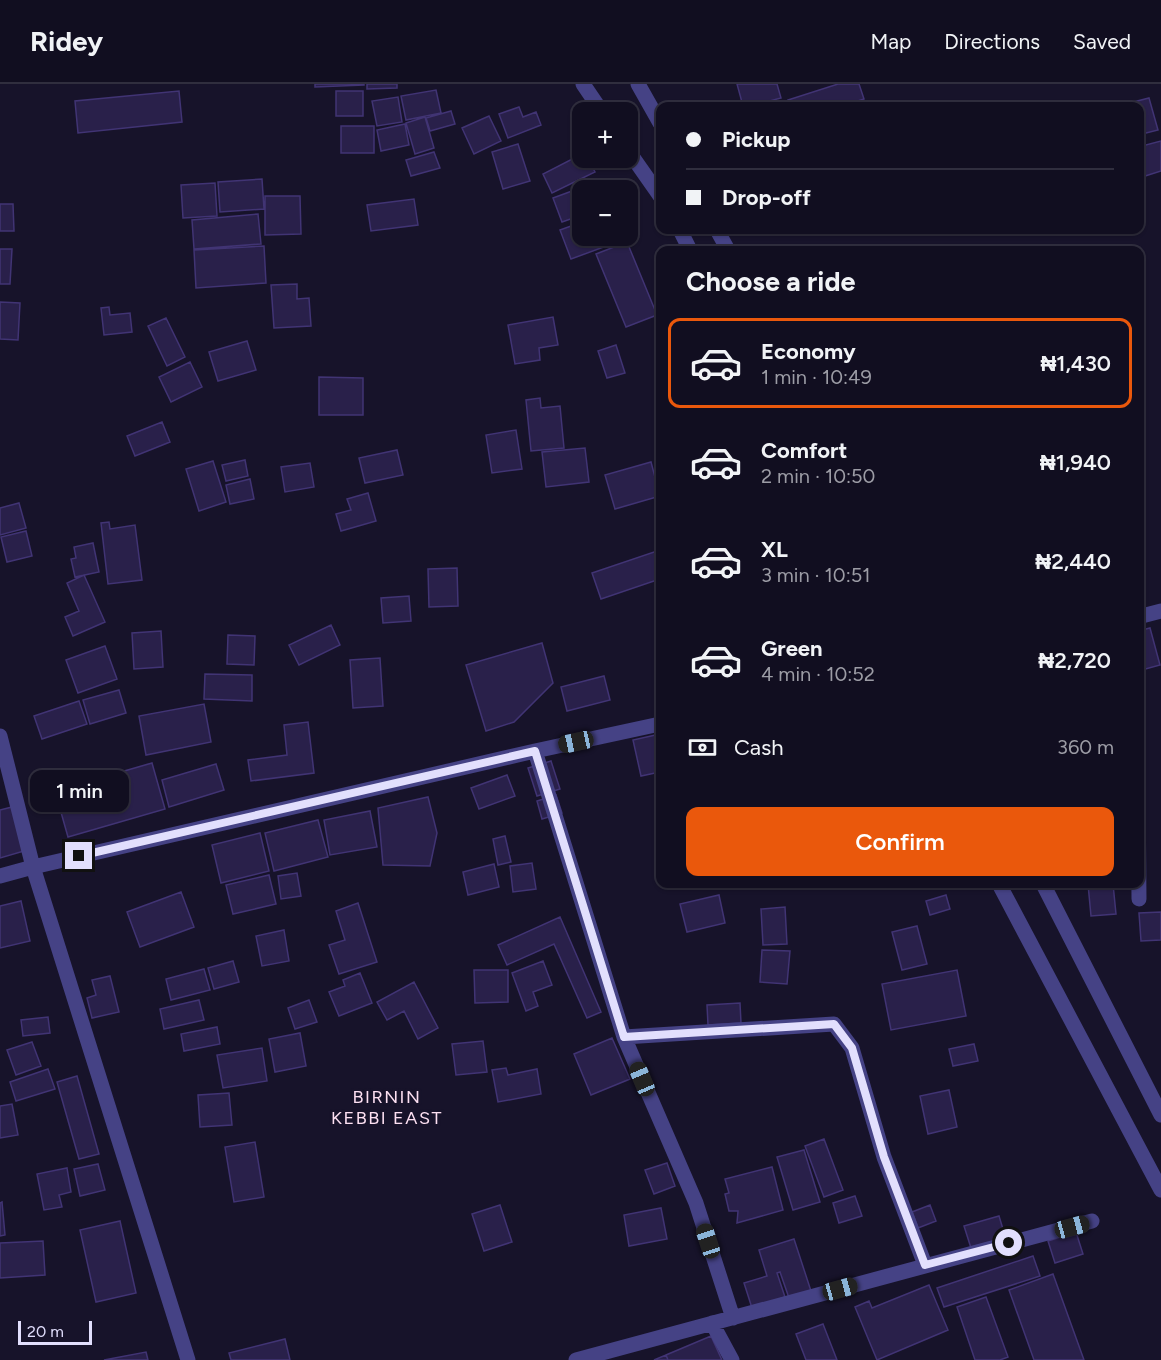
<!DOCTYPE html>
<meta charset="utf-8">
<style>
:root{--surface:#110e20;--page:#1e1c2d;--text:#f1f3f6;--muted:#9c9ca5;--line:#302e3e;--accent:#ea580c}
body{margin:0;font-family:Figtree,sans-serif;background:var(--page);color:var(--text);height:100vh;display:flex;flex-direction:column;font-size:22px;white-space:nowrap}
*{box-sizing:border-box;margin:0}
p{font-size:20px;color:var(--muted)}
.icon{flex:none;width:33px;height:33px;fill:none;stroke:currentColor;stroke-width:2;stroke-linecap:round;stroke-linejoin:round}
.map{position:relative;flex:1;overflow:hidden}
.sheet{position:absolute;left:656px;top:162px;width:488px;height:642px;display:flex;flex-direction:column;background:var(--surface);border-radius:12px;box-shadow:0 2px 4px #0004,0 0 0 2px var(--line)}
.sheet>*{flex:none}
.hud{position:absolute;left:656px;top:18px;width:488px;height:132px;border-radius:12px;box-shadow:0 2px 4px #0004,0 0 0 2px var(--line);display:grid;align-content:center;height:132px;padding:0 30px;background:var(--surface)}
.fabs{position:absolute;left:572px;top:18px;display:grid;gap:12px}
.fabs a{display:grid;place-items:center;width:66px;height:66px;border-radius:12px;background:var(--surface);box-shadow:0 2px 4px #0004,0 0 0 2px var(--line);font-size:30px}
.scale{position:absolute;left:18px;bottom:15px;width:74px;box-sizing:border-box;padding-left:6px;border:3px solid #e2dffd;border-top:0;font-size:16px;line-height:21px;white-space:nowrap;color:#e2dffd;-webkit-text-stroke:4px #17132a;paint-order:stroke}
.end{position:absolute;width:27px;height:27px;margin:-14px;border:8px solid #e2dffd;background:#111;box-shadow:0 0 0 3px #111}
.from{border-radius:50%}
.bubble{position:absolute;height:42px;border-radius:12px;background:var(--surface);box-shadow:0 2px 4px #0004,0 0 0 2px var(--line);font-size:20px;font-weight:600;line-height:42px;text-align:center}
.car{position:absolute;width:18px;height:36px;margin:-18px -9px;border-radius:8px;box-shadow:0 0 4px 2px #0007;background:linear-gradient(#222 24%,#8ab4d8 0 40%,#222 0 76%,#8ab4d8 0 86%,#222 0)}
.hud b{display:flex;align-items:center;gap:21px;height:57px;font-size:22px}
.hud b+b{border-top:2px solid var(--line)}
.hud i{width:15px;height:15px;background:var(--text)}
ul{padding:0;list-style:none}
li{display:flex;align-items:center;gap:18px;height:90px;margin:0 12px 9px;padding:0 18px;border:3px solid transparent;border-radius:12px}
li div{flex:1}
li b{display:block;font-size:22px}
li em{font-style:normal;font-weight:600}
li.current{border-color:var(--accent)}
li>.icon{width:54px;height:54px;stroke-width:1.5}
h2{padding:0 30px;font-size:27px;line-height:72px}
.pay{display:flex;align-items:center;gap:15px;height:66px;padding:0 30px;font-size:22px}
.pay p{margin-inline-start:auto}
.action{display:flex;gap:12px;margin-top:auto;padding:12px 30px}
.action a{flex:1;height:69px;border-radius:12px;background:var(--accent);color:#fff;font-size:24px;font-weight:600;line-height:69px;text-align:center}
header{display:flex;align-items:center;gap:36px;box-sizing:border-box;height:84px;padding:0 30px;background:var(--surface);border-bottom:2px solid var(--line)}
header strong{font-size:28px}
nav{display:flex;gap:33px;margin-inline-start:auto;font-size:21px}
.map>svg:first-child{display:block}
</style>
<header>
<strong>Ridey</strong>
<nav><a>Map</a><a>Directions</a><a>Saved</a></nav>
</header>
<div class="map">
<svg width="1161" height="1276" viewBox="0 0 1161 1276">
<rect width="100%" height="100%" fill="#17132a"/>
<!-- building -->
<path fill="#29204a" stroke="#413474" stroke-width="1.5" d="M315 0H364V1L315 3Z
M367 0H397V4L367 5Z
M737 0H777L781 14 751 22H743Z
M838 0H859L864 15 842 22H790L788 16Z
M436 6 441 29 406 36 401 12Z
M179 7 182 38 78 49 75 17Z
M336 7H363V32H336Z
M398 13 402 38 377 42 372 17Z
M1149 14 1158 46 1138 51V22H1118Z
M519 23 523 33 536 28 541 41 508 54 499 30Z
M451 27 455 40 430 47 426 34Z
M489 32 501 57 474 70 462 44Z
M425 33 434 64 415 70 406 39Z
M405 40 409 61 381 67 377 46Z
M341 42H374V69H341Z
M1161 57V87L1142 93 1138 80V63Z
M518 60 530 97 503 105 492 68Z
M434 68 440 84 411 92 406 76Z
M582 70V74H587L595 88 552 109 543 90Z
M262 95 264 125 220 128 218 98Z
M215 99 217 132 183 134 181 101Z
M591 100 593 106H582V131L562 138 553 114Z
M265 112H300L301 150 265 151Z
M414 115 418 141 371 147 367 121Z
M0 120H13L14 147H0Z
M628 121 639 150 571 175 560 146 582 138V152H627V122Z
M258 130 261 160 194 165 192 136Z
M627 158 657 231 626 243 596 170Z
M264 162 266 199 196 204 194 166Z
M0 165H12L10 200H0Z
M297 200V215L309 214 311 242 274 244 271 201Z
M0 218 20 219 18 256 0 255Z
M109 223 110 231 130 229 132 248 104 251 101 224Z
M553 233 558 261 539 264 540 276 515 280 508 241Z
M166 234 185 273 167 282 148 242Z
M247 257 256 286 218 297 209 268Z
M616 261 625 289 607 294 598 267Z
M190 278 202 303 171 318 159 293Z
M319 293 363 294V331H319Z
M540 314 541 324 560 322 564 364 531 367 526 316Z
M162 338 170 358 135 372 127 352Z
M516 346 522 385 492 389 486 351Z
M585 364 589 398 546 403 542 368Z
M397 366 403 391 365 399 359 374Z
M245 376 248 392 226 397 222 381Z
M213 377 226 418 199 427 186 385Z
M651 378 660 412 615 425 605 391Z
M310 379 314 403 285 408 281 383Z
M250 395 254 415 230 420 226 401Z
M368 409 376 437 341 447 336 430 351 426 347 415Z
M19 419 26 444 0 451V424Z
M109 438 110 445 135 441 142 496 108 500 101 439Z
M26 447 32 472 7 478 1 453Z
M93 459 99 488 75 493 71 475 76 474 74 463Z
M660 466V495L601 515 592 489Z
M457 484 458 522 429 523 428 485Z
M84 491 105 538 73 552 65 533 79 527 67 499Z
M409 512 411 537 383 539 381 514Z
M331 541 340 561 299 581 289 561Z
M1150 544 1160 581 1138 587V547Z
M161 547 163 583 134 585 132 549Z
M228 551 255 552 254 581 227 580Z
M542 559 553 599 514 638 486 647 466 581Z
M105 562 117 595 78 609 66 576Z
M380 574 383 622 353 624 350 576Z
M205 590 252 591V617L204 615Z
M604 592 610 616 567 627 561 603Z
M119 606 126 629 90 640 83 616Z
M79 617 87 640 42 655 34 632Z
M204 620 211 658 146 671 139 632Z
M308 638 314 689 251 697 248 676 287 671 284 641Z
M660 650V688L641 692 633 656Z
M551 677 560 705 537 712 528 684Z
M152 679 165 725 68 753 55 707Z
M216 680 224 706 169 723 162 696Z
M507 691 515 712 479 725 471 704Z
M556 711 562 729 542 735 537 717Z
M428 713 437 749 430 782 383 781 378 724Z
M12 723 24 767 0 774V726Z
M370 727 377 763 330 771 324 736Z
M318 736 328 773 274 787 265 749Z
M260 749 269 787 221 799 212 761Z
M505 752 511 778 498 781 493 755Z
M532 779 536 805 513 808 510 782Z
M494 780 499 803 468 811 463 788Z
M297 789 301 812 281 815 278 792Z
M269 791 276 820 233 830 226 801Z
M1088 800H1113L1116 830 1091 832Z
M181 808 194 843 140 863 127 828Z
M719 811 725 839 687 848 680 820Z
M946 811 950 825 930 831 926 817Z
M21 817 30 857 0 864V822Z
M358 819 377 878 339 890 329 861 345 856 336 827Z
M785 823 787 860 763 861 761 825Z
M1161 828V856L1141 857 1139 829Z
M560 833 601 928 587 934 554 860 507 881 498 861Z
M917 842 927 880 902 886 892 848Z
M284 846 289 877 262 882 256 852Z
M762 866 790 867 787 900 760 898Z
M233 877 239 898 214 905 208 884Z
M543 877 552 901 533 908 538 922 526 927 512 889Z
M204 885 210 906 171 916 166 895Z
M474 886H508V918L475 919Z
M957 886 966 932 891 946 882 900Z
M360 889 372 919 339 932 329 908 345 902 343 896Z
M110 892 119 928 92 934 87 914 96 911 92 896Z
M414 898 438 944 418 955 404 927 387 936 377 918Z
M199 916 204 936 164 945 160 925Z
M309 916 317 938 295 945 288 924Z
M740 919 741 939 708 941 707 921Z
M48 933 50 949 23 952 21 936Z
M217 943 220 960 184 967 181 950Z
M300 949 306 982 275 988 269 955Z
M612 954 630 995 591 1011 574 970Z
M483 957 487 988 456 991 452 960Z
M32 958 41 982 16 991 7 966Z
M974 960 978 977 953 982 949 965Z
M262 964 267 997 223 1004 217 971Z
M506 984 508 991 537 985 541 1010 498 1018 492 986Z
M48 985 55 1005 16 1017 10 998Z
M77 992 99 1070 79 1075 57 998Z
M949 1006 957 1043 928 1050 920 1012Z
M229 1009 232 1041 200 1043 198 1011Z
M12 1020 18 1051 0 1054V1022Z
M824 1055 843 1106 824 1113 805 1062Z
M255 1058 264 1113 234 1118 225 1063Z
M804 1066 820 1118 793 1126 777 1073Z
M667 1079 675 1102 654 1110 645 1086Z
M98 1080 105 1106 80 1112 74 1085Z
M772 1083 783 1126 737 1139 738 1127H729L725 1110 729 1109 725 1095Z
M67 1084 71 1108 59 1111 62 1123 44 1126 37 1090Z
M855 1112 862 1132 839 1139 833 1119Z
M2 1118 5 1151 0 1152V1119Z
M500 1121 512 1158 484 1167 472 1130Z
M930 1121 936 1137 918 1144 912 1128Z
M661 1124 667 1155 629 1162 624 1131Z
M999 1132 1006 1155 971 1164 964 1142Z
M120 1137 136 1209 96 1218 80 1146Z
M1076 1148 1083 1170 1055 1179 1048 1157Z
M794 1155 811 1207 789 1214 780 1188 777 1189 785 1213 752 1224 744 1199 767 1192 759 1166Z
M43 1157 45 1191 0 1194V1159Z
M1033 1172 1040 1192 944 1223 937 1204Z
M1053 1190 1084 1276H1034L1009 1206Z
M929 1201 948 1246 877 1276 855 1223 869 1217 872 1224Z
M986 1213 1008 1273 1000 1276H975L957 1223Z
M823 1240 837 1276H806L796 1250Z
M711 1252 722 1276H668L666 1271Z
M285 1255 290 1276H231L229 1269Z
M146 1268 148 1276H104Z
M666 1271 668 1276H654Z"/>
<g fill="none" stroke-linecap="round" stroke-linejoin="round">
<!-- minor -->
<path stroke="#454285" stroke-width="15" d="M583 0 602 28
M638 0 660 39
M627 65 660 112
M680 146 690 166
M717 146 728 166
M1138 533 1161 527
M0 652 33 783 188 1276
M535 667 624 953 696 1119 733 1234
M1138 699 1139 815
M0 792 33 783 535 667 660 640
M999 800 1161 1106
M1043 800 1161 1031
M624 953 834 940 852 964 884 1073 925 1181
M712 1239 732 1276
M576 1276 1092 1137"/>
</g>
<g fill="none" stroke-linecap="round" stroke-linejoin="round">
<!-- route -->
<path stroke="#e2dffd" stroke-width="8" d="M79 772 535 667 624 953 834 940 852 964 884 1073 925 1181 1009 1159"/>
</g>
<g text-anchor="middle" stroke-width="6" stroke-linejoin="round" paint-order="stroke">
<!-- neighbourhood labels -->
<g font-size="18" letter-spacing="1.5" fill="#fde0f2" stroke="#17132a">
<text x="387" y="1019">BIRNIN<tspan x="387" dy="21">KEBBI EAST</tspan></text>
</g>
</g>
</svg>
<div class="fabs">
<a>+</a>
<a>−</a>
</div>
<div class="scale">20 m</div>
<i class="end from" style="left:1009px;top:1159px"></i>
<i class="end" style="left:79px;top:772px"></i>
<div class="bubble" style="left:30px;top:686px;width:99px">1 min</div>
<i class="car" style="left:576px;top:658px;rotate:258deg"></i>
<i class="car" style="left:642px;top:995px;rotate:337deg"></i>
<i class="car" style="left:1072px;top:1143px;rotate:75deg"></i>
<i class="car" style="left:708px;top:1157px;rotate:342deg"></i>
<i class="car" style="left:840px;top:1205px;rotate:75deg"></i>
<div class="hud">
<b><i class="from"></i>Pickup</b>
<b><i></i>Drop-off</b>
</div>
<section class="sheet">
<h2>Choose a ride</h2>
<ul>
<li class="current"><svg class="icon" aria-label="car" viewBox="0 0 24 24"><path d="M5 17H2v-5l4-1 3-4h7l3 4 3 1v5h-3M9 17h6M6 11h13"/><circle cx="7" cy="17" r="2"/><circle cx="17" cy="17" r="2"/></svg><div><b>Economy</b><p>1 min · 10:49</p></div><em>₦1,430</em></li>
<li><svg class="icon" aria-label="car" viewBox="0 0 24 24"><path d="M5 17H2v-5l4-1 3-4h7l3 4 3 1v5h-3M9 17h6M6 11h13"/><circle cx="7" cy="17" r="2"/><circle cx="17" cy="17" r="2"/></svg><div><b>Comfort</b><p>2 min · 10:50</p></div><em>₦1,940</em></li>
<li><svg class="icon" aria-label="car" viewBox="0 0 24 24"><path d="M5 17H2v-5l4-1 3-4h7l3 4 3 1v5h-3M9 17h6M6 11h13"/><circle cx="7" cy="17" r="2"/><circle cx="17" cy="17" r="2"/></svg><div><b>XL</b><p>3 min · 10:51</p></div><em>₦2,440</em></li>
<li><svg class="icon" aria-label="car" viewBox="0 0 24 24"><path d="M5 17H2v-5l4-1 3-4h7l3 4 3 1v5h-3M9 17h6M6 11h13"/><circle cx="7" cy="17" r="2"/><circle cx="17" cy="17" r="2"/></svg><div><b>Green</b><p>4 min · 10:52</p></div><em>₦2,720</em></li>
</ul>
<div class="pay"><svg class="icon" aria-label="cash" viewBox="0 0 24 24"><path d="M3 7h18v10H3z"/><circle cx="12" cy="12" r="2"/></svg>Cash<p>360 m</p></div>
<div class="action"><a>Confirm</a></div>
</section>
</div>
